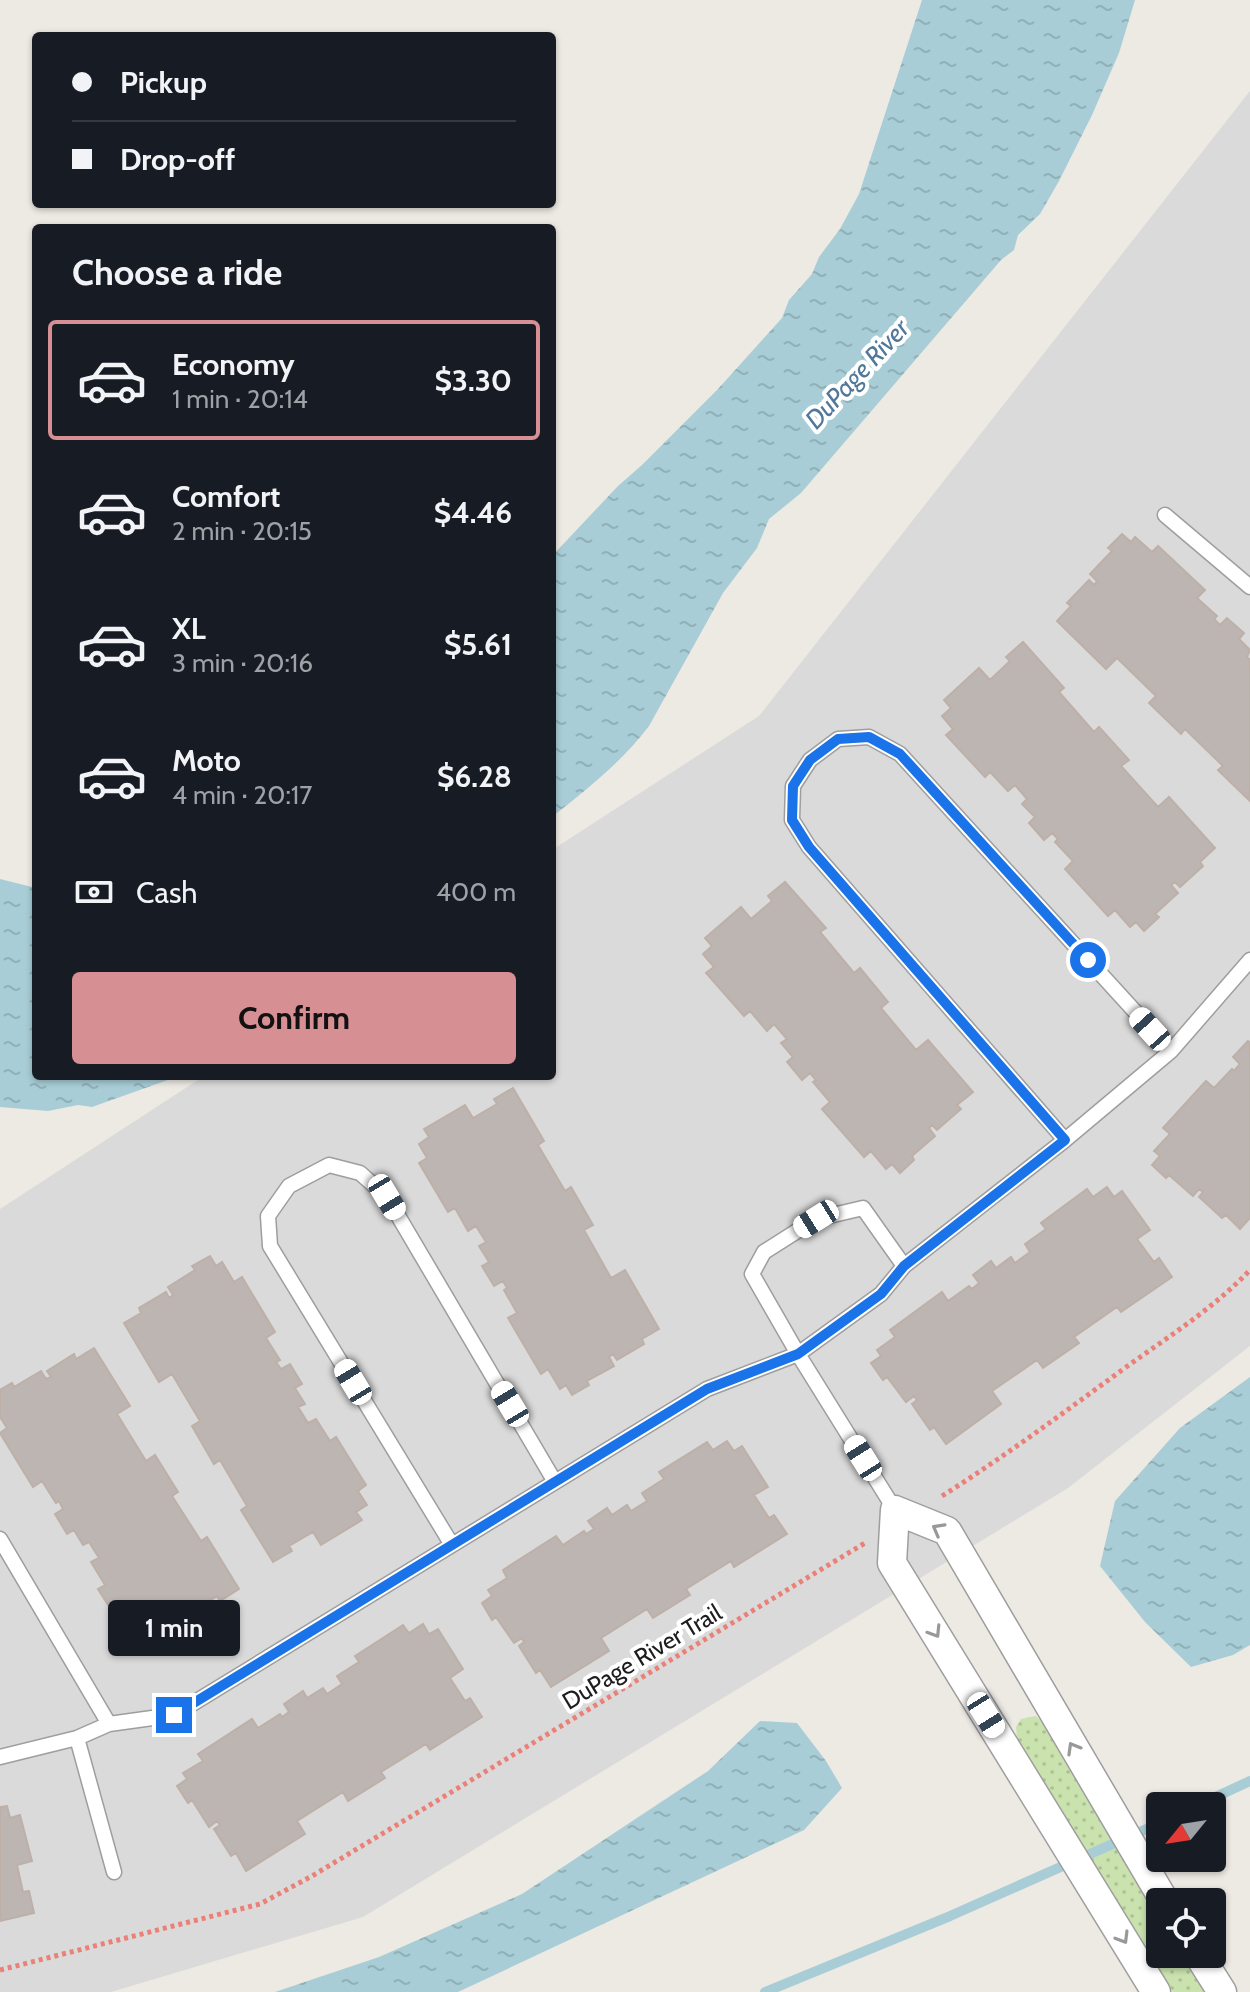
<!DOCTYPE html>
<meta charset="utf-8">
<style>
:root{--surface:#171b24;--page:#20242c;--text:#f1f3f6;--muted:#9ea1a6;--line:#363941;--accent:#d68f93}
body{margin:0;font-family:Cabin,sans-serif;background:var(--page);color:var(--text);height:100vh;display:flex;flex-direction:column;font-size:30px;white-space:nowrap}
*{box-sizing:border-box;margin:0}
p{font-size:26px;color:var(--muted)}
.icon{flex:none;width:44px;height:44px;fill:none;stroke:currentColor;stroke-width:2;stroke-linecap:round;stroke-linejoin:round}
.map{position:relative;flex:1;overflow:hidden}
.side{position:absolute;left:32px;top:224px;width:524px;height:856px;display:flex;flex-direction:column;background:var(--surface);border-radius:8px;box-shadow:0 2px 6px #0004}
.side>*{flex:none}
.guide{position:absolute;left:32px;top:32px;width:524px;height:176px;border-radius:8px;box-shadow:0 2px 6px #0004;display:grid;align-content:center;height:176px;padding:0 40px;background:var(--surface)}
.needle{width:52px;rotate:240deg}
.fabs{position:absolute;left:1146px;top:1792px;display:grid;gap:16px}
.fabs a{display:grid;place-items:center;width:80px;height:80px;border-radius:8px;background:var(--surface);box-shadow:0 2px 6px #0004;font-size:40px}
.end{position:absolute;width:36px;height:36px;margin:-18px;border:10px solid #1a73e8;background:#fff;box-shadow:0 0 0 4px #fff}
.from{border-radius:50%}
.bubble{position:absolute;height:56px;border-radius:8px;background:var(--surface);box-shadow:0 2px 6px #0004;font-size:26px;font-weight:800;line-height:56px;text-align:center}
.car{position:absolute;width:24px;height:48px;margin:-24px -12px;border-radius:10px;box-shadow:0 0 6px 2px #0007;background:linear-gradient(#fff 24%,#345 0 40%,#fff 0 76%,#345 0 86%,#fff 0)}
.guide b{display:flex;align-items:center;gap:28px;height:76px;font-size:30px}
.guide b+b{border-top:2px solid var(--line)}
.guide i{width:20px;height:20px;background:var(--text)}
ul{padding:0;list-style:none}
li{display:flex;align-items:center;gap:24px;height:120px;margin:0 16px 12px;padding:0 24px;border:4px solid transparent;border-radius:8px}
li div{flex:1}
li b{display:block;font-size:30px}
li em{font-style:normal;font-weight:800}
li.on{border-color:var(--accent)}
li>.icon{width:72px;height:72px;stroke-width:1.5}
h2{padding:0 40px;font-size:36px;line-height:96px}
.pay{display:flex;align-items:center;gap:20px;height:88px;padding:0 40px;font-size:30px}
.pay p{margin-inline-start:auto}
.button{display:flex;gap:16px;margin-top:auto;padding:16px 40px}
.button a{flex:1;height:92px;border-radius:8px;background:var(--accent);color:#111;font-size:32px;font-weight:800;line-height:92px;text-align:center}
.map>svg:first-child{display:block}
</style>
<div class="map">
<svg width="1250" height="1992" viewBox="0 0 1250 1992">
<defs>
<pattern id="grass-dots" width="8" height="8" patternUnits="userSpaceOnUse" patternTransform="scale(2)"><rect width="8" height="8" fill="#c9e2ae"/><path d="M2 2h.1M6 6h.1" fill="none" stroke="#acc195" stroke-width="1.8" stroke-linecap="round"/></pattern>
<pattern id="water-ripples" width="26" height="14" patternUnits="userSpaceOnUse" patternTransform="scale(2)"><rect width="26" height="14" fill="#a8cdd6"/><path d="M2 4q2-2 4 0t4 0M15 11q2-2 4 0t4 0" fill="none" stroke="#90b0b7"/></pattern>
</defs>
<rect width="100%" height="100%" fill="#ede9e3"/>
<!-- residential -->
<path fill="#dbdada" d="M1250 91V1346L1068 1488 363 1917 111 1992H0V1209L204 1076H552V850L759 716Z"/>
<!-- grass -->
<path fill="url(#grass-dots)" d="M1036 1716 1046 1726 1160 1917V1954H1182L1205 1992H1173L1017 1738 1016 1727 1021 1719Z"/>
<!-- water -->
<path fill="url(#water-ripples)" d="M922 0H1135L1119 53 1092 115 1059 181 1040 214 1018 235 1014 250 1001 260 801 493 769 519 757 548 723 593 649 726C622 762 587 789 552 817V556L618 486 642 465 718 389 782 318 789 300 812 274 819 257 840 229 859 194Z
M0 879 36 888V1076H179L92 1107 78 1105 48 1111 0 1107Z
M1250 1377V1645L1233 1655 1191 1667 1145 1622 1100 1566 1115 1501 1180 1428Z
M760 1721 797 1723 826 1761 842 1788 804 1830 458 1992H275L379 1957 522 1894 708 1771Z"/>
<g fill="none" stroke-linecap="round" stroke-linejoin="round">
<!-- stream -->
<path stroke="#a8cdd6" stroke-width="10" d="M1196 1806 1250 1781
M765 1992 950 1916 1160 1823"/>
</g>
<!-- building -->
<path fill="#bdb5b1" stroke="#bdb0a8" stroke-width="2" d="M1122 534 1131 542 1135 537 1152 552 1158 546 1205 590 1197 598 1217 616 1214 619 1220 625 1227 618 1244 633 1239 639 1250 650 1247 657 1250 660V801L1218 770 1223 766 1185 729 1181 734 1149 703 1156 696 1117 658 1106 669 1057 621 1071 606 1067 603 1089 580 1094 585 1097 581 1090 574 1112 551 1108 548Z
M1023 642 1064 688 1059 692 1094 732 1099 727 1129 760 1121 766 1158 807 1169 797 1215 848 1200 862 1203 866 1180 887 1175 882 1171 885 1178 893 1155 914 1159 917 1144 931 1136 922 1130 927 1115 910 1108 916 1065 869 1073 861 1055 842 1058 839 1052 833 1044 840 1029 823 1035 817 1022 804 1027 799 1015 785 1008 791 990 772 985 777 946 735 953 729 942 716 951 708 944 700 979 668 990 680 1010 661 1006 657Z
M785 882 826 928 820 932 854 973 860 968 888 1002 881 1008 916 1050 928 1040 973 1092 957 1105 961 1109 937 1130 932 1125 929 1128 935 1136 912 1156 914 1160 900 1173 892 1164 886 1169 871 1151 864 1157 822 1109 830 1102 813 1082 816 1080 810 1073 802 1080 787 1062 793 1057 781 1043 787 1039 774 1024 767 1031 750 1011 744 1016 706 973 714 967 703 954 712 946 705 938 741 907 751 919 772 901 768 896Z
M1248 1041 1250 1043V1218L1240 1229 1226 1215 1222 1218 1199 1197 1203 1192 1199 1189 1193 1196 1169 1175 1166 1178 1152 1165 1160 1156 1154 1151 1170 1134 1163 1128 1206 1081 1214 1088 1232 1069 1234 1071 1240 1064 1233 1057Z
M513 1088 544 1141 538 1145 565 1191 571 1187 593 1225 584 1230 611 1278 625 1270 659 1329 642 1339 644 1344 617 1360 613 1354 609 1357 614 1366 587 1381 589 1385 572 1395 566 1385 560 1389 548 1369 541 1374 508 1318 517 1313 504 1290 507 1288 503 1281 494 1286 482 1266 489 1262 479 1246 486 1242 476 1226 468 1231 455 1208 448 1212 419 1163 427 1158 419 1144 429 1137 424 1129 465 1105 473 1118 497 1104 494 1099Z
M1107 1187 1114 1197 1122 1191 1150 1230 1137 1239 1154 1262 1159 1258 1172 1277 1121 1312 1117 1307 1074 1337 1079 1343 1043 1368 1037 1360 992 1391 1001 1404 946 1444 934 1427 930 1430 912 1404 917 1400 914 1396 906 1402 887 1377 883 1380 871 1363 881 1356 877 1350 895 1337 890 1330 942 1292 948 1301 969 1286 972 1289 979 1283 973 1275 991 1261 996 1268 1011 1257 1015 1263 1030 1252 1025 1244 1046 1229 1041 1223 1087 1189 1093 1197Z
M210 1256 216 1266 222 1262 234 1282 242 1277 275 1332 266 1338 280 1360 276 1362 281 1369 290 1364 302 1384 295 1388 305 1404 298 1407 308 1423 316 1419 330 1441 336 1437 366 1485 358 1491 367 1505 356 1512 362 1520 321 1545 313 1532 289 1546 292 1551 273 1562 241 1510 247 1506 220 1460 214 1464 192 1426 200 1421 172 1374 159 1382 124 1323 141 1313 139 1308 166 1292 169 1298 173 1295 168 1287 195 1270 192 1266Z
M94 1348 130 1406 117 1414 146 1461 155 1455 178 1492 172 1496 201 1541 207 1537 239 1589 220 1601 217 1596 193 1611 201 1624 161 1649 156 1641 146 1647 137 1632 129 1638 98 1589 105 1585 91 1562 99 1558 89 1542 83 1545 74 1530 67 1534 55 1514 63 1509 59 1501 56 1503 42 1481 33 1487 0 1433 7 1428 0 1417V1390L12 1383 14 1387 41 1371 46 1379 51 1377 47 1371 74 1354 76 1359Z
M727 1441 734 1451 742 1446 768 1487 754 1495 769 1518 774 1515 787 1534 734 1567 731 1561 686 1589 690 1595 653 1618 647 1609 601 1638 609 1651 551 1687 540 1670 536 1673 519 1646 524 1642 522 1638 514 1643 496 1617 492 1620 482 1603 492 1596 488 1590 507 1578 503 1570 556 1536 563 1545 584 1531 586 1534 594 1529 588 1521 607 1508 612 1515 627 1505 631 1511 647 1501 642 1493 664 1479 659 1472 707 1442 713 1450Z
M423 1624 429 1634 438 1629 463 1669 450 1678 465 1701 470 1698 482 1717 430 1750 426 1744 381 1772 385 1778 348 1801 343 1792 297 1821 305 1834 246 1871 236 1853 231 1856 214 1829 220 1825 217 1821 209 1827 192 1800 188 1803 177 1786 187 1779 183 1773 203 1761 198 1754 252 1719 258 1728 280 1714 282 1717 289 1712 284 1704 303 1691 307 1698 323 1688 327 1694 342 1684 337 1676 359 1662 355 1656 403 1625 409 1633Z
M7 1806 10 1818 20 1815 32 1861 17 1865 23 1892 29 1891 34 1913 0 1921V1807Z"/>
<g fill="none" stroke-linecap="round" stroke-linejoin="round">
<defs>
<path id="lane" d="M1165 515 1250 587
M1065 1140 809 847 792 820 793 786 810 760 838 739 869 737 900 754 1171 1051
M904 1266 1065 1140 1171 1051 1250 960
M0 1539 109 1724 77 1738 0 1757
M452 1545 270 1246 268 1216 289 1186 329 1165 360 1173 387 1197 555 1482
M109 1724 174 1715 707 1389 798 1354 752 1274 764 1252 816 1219 863 1208 904 1266 881 1294 798 1354 895 1510
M77 1738 114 1872"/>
<path id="street" d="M1198 1954 1222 1992
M1156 1992 892 1563 895 1510 947 1531 1165 1902"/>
</defs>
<!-- lane casing -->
<use href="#lane" stroke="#9e9e9e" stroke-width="17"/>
<!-- street casing -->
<use href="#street" stroke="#9e9e9e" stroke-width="31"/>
<!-- path -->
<path stroke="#ea8077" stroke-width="5" stroke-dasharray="4 4" stroke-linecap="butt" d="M942 1496C1007 1455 1067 1410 1129 1365 1171 1335 1215 1307 1250 1270
M0 1970 260 1904 312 1876 865 1543"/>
<!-- lane -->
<use href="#lane" stroke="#fff" stroke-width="14"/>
<!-- street -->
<use href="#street" stroke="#fff" stroke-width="28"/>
</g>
<!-- one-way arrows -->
<defs><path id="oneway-chevron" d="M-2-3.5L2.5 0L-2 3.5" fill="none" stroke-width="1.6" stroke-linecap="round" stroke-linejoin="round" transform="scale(2)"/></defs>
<g stroke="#999">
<use href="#oneway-chevron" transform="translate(938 1529) rotate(-151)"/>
<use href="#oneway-chevron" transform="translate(935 1632) rotate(58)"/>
<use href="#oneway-chevron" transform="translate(1073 1748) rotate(-120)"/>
<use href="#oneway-chevron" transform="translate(1123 1938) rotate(59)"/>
</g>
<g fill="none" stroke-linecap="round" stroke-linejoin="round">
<!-- route -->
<path stroke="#1a73e8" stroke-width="10" d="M174 1715 707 1389 798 1354 881 1294 904 1266 1065 1140 809 847 792 820 793 786 810 760 838 739 869 737 900 754 1088 960"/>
</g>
<g text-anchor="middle" stroke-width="8" stroke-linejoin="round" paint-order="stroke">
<!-- street labels -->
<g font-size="24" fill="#1d1d1d" stroke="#fff">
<text transform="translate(642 1657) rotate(-31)" y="8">DuPage River Trail</text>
</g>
<!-- water labels -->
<g font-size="26" font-style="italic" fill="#51789a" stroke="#fff">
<text transform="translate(857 374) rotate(-47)" y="9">DuPage River</text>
</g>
</g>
</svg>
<div class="fabs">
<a><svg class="needle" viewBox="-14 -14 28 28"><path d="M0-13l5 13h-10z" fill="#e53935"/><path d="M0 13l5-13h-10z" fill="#9ea1a6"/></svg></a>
<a><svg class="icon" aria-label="locate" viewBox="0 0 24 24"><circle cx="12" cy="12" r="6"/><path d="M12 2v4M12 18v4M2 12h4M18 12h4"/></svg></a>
</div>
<i class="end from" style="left:1088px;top:960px"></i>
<i class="end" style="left:174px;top:1715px"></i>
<div class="bubble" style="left:108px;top:1600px;width:132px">1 min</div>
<i class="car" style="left:1150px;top:1029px;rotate:318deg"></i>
<i class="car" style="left:387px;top:1197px;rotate:149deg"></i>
<i class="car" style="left:816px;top:1219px;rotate:238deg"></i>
<i class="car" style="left:353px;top:1382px;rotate:329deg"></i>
<i class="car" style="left:510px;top:1404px;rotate:329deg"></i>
<i class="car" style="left:863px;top:1458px;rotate:328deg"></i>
<i class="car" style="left:986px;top:1715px;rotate:148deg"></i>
<div class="guide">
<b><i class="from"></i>Pickup</b>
<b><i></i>Drop-off</b>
</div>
<section class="side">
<h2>Choose a ride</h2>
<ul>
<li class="on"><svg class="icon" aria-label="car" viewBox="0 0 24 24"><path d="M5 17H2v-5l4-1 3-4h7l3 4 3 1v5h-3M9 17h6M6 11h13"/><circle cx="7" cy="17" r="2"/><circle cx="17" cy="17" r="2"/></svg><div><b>Economy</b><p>1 min · 20:14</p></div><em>$3.30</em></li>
<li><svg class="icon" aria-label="car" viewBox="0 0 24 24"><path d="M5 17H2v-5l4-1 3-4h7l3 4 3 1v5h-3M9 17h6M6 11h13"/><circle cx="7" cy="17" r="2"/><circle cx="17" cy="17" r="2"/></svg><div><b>Comfort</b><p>2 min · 20:15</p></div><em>$4.46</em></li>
<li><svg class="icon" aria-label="car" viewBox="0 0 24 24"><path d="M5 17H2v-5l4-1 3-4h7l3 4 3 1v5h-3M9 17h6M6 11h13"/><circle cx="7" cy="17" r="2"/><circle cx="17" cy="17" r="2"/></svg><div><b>XL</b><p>3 min · 20:16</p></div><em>$5.61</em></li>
<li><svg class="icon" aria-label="car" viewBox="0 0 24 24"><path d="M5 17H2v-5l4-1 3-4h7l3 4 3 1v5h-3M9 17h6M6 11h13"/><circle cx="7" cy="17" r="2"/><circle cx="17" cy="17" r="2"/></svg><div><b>Moto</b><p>4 min · 20:17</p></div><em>$6.28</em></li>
</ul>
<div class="pay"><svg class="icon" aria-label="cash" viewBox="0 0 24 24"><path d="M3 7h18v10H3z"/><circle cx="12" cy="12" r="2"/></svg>Cash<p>400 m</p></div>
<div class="button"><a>Confirm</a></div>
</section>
</div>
